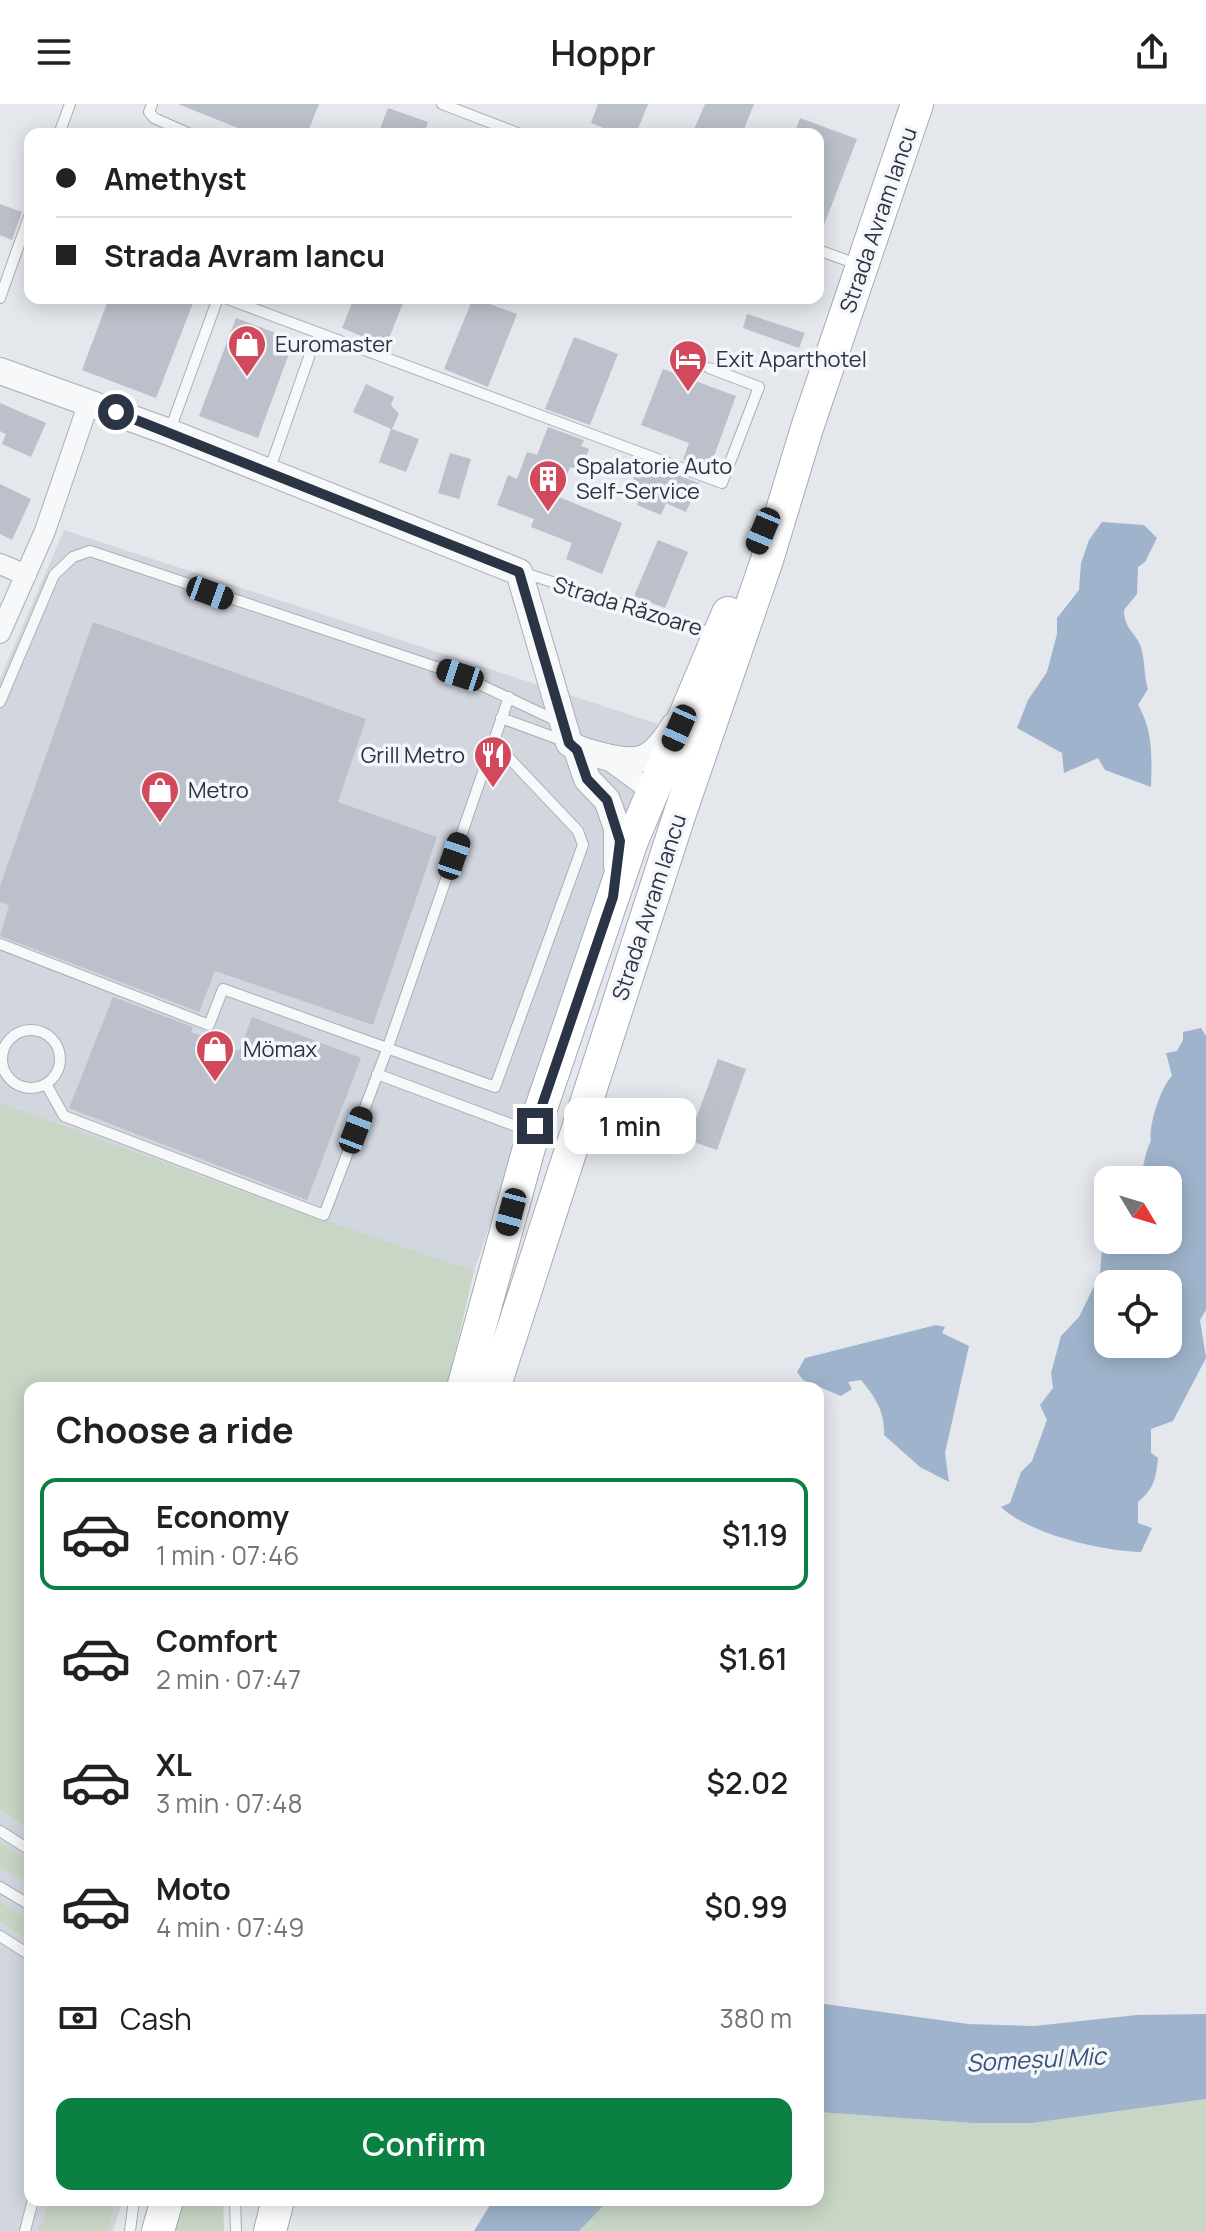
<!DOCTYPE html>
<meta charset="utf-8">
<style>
:root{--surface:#fff;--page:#f6f6f6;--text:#202124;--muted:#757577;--line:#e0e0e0;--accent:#0b8043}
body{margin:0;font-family:Manrope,sans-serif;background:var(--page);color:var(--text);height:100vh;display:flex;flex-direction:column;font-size:30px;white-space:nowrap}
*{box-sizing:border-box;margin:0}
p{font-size:26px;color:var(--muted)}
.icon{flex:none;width:44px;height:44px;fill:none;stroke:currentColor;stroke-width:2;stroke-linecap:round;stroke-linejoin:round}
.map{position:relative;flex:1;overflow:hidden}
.details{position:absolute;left:24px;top:1278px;width:800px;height:824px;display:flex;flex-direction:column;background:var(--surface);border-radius:16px;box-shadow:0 4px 20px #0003}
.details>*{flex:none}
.hud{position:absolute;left:24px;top:24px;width:800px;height:176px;border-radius:16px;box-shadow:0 4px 20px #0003;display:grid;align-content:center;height:176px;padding:0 32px;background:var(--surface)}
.needle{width:52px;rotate:128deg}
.controls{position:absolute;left:1094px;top:1062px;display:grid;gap:16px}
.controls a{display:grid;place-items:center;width:88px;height:88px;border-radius:16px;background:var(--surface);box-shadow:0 4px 20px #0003;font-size:40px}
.end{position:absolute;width:36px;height:36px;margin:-18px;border:10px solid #2b3445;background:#fff;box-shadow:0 0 0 4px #fff}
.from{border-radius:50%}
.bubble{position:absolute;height:56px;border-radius:16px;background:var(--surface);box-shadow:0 4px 20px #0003;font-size:26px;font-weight:600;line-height:56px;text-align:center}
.car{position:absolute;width:24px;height:48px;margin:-24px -12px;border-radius:10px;box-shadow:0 0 6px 2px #0007;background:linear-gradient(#222 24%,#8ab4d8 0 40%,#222 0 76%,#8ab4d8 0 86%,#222 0)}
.hud b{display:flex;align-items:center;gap:28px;height:76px;font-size:30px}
.hud b+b{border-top:2px solid var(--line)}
.hud i{width:20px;height:20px;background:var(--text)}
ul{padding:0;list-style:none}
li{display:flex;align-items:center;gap:24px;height:112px;margin:0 16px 12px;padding:0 16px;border:4px solid transparent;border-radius:16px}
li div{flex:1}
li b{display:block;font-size:30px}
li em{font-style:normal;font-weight:600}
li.on{border-color:var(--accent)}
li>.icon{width:72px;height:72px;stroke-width:1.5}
h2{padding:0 32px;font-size:36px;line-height:96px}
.pay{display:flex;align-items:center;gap:20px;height:88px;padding:0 32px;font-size:30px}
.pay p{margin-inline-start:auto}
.cta{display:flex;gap:16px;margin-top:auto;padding:16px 32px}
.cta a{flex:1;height:92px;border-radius:16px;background:var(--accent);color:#fff;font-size:32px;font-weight:600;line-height:92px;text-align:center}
header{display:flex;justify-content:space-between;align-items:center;height:104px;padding:0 32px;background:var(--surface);font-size:36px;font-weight:600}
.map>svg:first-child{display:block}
</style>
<header><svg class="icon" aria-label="menu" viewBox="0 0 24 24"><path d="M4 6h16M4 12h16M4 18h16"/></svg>Hoppr<svg class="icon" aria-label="share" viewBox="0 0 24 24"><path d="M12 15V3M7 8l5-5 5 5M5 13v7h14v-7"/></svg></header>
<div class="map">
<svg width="1206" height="2127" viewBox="0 0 1206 2127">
<rect width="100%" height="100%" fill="#e4e7ec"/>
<!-- built -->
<path fill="#d2d6de" d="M64 426 658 620 474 1167 448 1163 0 1000V575Z
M0 1706 30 1725V2096H123L113 2127H0Z"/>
<!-- green -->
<path fill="#c9d6c5" d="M0 999 279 1101 474 1167 447 1284H30V1725L0 1706Z
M0 1739 30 1757V1781L0 1763Z
M0 1798 30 1817V1837L0 1817Z
M1206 1995V2127H579L609 2096H818V2008L971 2019H1032Z
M47 2096H114L108 2127H37L45 2114Z
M177 2096H223L224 2127H167Z"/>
<!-- water -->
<path fill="#9fb4cc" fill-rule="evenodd" d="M1102 418 1144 421 1157 434 1145 458 1138 463 1137 490 1124 506C1124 527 1139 530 1142 547 1145 560 1144 572 1148 585L1138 601C1153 625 1152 655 1151 683L1105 666 1098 654 1064 669 1062 649 1017 624 1028 596 1047 568 1057 530V514L1079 486 1081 459 1089 436Z
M1201 924 1206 932V1206L1200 1216 1206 1254 1173 1317 1151 1325V1349L1158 1354C1156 1374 1154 1385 1138 1398V1419L1152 1424 1141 1448C1101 1447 1029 1430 1001 1403L1010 1399 1021 1368 1032 1357 1047 1316 1040 1301 1053 1284 1051 1269 1061 1232 1079 1213 1100 1170 1105 1109 1108 1104V1136H1168V1076H1137C1146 1064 1143 1050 1151 1037 1148 1023 1161 982 1172 972L1166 949 1177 947 1183 936V928ZM1168 1180V1240H1108V1180Z
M936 1221 945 1223 942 1229 969 1242 945 1349 949 1378 920 1363 884 1331C885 1307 875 1293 861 1276L848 1278 852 1285 841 1292 803 1276 797 1268 805 1254Z
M818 1899 968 1920 1034 1922 1137 1911 1206 1910V1995L1032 2019H972L818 2008Z
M493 2096H609L579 2127H474Z"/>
<!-- building -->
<path fill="#bbc0ca" d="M178 0H319L307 30H253Z
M598 0H648L636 30H619L591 19Z
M705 0H754L742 30H692Z
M388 4 428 18 424 30H378Z
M800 14 857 35 819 134 818 30H794Z
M0 100 22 108 12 136 0 131Z
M109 194H195L156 294 82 266Z
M354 194H405L386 242 342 224Z
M473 194 517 210 488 283 444 265Z
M747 210 805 229 799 244 743 224Z
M236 214 294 236 258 334 199 312Z
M574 233 618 250 590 321 545 305Z
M663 265 736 292 710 363 683 356 689 339 641 321Z
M366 280 394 293 391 301 399 310 392 325 419 335 406 368 379 358 391 325 353 308Z
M0 299 46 319 31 353 2 340 6 330 0 327Z
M548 323 584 336 581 342 589 345 581 367 570 363 559 393 622 419 602 470 566 455 572 439 531 423 534 415 497 401 508 371 517 375 527 348 537 351Z
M450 349 471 355 459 395 438 389Z
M641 357 699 379 686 408 666 399 661 411 637 401 642 389 630 383Z
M0 380 31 395 12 436 0 430Z
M658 436 688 448 665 504 634 492Z
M93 518 366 615 338 698 437 733 373 921 215 867 199 908 0 832 9 801 0 798V782Z
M113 893 193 923 191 928 239 947 252 913 361 954 307 1096 69 1004Z
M718 955 746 965 717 1046 688 1036Z"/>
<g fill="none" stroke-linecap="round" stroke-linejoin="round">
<defs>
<path id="service" d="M152 0 149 8 154 14 190 30
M442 0 520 30
M59 30 70 0
M818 146 857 160
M0 194 30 110
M225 194 722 379 759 283 709 264
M170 326 218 194
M269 367 309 253
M521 468 715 530
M0 598 54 471 73 453 90 447 460 571 555 616
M501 614 567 638
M0 840 209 921 223 885 495 983 583 741 578 727 493 637
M2 955a29 29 0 1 1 58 0a29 29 0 1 1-58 0Z
M377 970 529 1027
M46 980 64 1012 324 1111 388 943 509 593
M0 1727 30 1746
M0 1783 30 1801
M0 1832 30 1851
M235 2096 236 2127
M25 2127 33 2096
M130 2127 134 2096"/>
<path id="minor" d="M0 460 26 471
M0 529 45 427 89 298
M606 654 651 687"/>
<path id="tertiary" d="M0 267 169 328 519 468 569 639C578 646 587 648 599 651 639 662 652 658 674 622
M577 646 587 675 607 696 617 724V762"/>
<path id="primary" d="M463 1284 535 1022 632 737 728 509
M494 1284 678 715 767 456 807 324 917 0
M158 2127 167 2096
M270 2127 278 2096"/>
</defs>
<!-- service casing -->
<use href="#service" stroke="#a9aeb7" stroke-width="12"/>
<!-- minor casing -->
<use href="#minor" stroke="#a9aeb7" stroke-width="22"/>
<!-- tertiary casing -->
<use href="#tertiary" stroke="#a9aeb7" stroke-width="28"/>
<!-- primary casing -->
<use href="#primary" stroke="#a3abb8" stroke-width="34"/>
<!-- service -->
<use href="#service" stroke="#f7f8fa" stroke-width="10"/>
<!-- minor -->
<use href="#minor" stroke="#f7f8fa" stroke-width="20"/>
<!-- tertiary -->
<use href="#tertiary" stroke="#f7f8fa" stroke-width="26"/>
<!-- primary -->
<use href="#primary" stroke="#fff" stroke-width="32"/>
</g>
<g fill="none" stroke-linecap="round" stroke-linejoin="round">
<!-- route -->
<path stroke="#2b3445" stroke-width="10" d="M116 308 519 468 569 639 577 646 587 675 607 696 620 737 613 793 535 1022"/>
</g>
<!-- icons -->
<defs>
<symbol id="shop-pin" viewBox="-11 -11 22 30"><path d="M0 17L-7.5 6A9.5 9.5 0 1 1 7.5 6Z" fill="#d1495b" stroke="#f4f6f9"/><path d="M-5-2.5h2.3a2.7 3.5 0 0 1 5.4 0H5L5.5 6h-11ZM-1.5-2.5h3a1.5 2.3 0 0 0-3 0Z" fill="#fff"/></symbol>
<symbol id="hotel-pin" viewBox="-11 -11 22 30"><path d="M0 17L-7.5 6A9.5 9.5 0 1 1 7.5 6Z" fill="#d1495b" stroke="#f4f6f9"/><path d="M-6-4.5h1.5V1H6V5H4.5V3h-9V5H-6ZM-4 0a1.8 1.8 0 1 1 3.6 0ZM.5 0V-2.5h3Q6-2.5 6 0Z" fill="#fff"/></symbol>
<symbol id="building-pin" viewBox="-11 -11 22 30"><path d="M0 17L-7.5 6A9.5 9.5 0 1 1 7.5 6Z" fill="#d1495b" stroke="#f4f6f9"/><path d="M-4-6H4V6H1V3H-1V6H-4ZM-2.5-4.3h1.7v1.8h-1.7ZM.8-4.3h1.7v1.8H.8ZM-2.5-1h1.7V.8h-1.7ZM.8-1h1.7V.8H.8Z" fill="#fff"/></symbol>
<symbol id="restaurant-pin" viewBox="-11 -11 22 30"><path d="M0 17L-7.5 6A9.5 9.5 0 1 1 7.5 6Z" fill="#d1495b" stroke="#f4f6f9"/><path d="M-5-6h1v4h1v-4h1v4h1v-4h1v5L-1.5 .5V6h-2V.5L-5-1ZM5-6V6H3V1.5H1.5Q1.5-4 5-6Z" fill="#fff"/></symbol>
</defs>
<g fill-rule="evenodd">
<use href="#shop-pin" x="225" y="218" width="44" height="60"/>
<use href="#hotel-pin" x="666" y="233" width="44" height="60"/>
<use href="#building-pin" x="526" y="353" width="44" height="60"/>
<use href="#restaurant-pin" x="471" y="629" width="44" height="60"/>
<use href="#shop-pin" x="138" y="664" width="44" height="60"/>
<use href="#shop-pin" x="193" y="923" width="44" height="60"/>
</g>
<g text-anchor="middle" stroke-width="7" stroke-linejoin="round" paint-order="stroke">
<!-- street labels -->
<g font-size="22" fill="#2b3445" stroke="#f4f6f9">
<text transform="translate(878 116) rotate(-71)" y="8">Strada Avram Iancu</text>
<text transform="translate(628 502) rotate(17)" y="8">Strada Răzoare</text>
<text transform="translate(649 803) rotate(-72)" y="8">Strada Avram Iancu</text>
</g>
<!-- poi labels -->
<g font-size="22" fill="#2b3445" stroke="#f4f6f9" text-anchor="start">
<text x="275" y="248">Euromaster</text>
<text x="716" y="263">Exit Aparthotel</text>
<text x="576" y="370">Spalatorie Auto<tspan x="576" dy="25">Self-Service</tspan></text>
<text x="465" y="659" text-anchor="end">Grill Metro</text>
<text x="188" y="694">Metro</text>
<text x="243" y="953">Mömax</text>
</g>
<!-- water labels -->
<g font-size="24" font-style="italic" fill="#34527a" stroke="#f4f6f9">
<text transform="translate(1036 1956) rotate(-3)" y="8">Someșul Mic</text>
</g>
</g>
</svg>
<div class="controls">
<a><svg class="needle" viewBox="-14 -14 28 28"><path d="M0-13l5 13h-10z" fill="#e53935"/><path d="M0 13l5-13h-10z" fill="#757577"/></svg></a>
<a><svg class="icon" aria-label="locate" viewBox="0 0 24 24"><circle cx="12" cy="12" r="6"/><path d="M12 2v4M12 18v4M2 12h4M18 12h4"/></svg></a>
</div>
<i class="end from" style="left:116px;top:308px"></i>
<i class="end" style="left:535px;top:1022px"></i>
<div class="bubble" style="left:564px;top:994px;width:132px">1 min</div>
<i class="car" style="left:763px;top:427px;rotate:203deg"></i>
<i class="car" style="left:210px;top:489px;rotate:110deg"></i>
<i class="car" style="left:460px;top:571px;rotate:288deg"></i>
<i class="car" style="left:679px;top:624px;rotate:204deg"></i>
<i class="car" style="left:454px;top:752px;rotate:19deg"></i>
<i class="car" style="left:356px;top:1026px;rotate:21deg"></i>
<i class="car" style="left:511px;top:1108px;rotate:195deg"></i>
<div class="hud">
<b><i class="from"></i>Amethyst</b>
<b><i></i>Strada Avram Iancu</b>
</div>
<section class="details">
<h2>Choose a ride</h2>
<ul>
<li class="on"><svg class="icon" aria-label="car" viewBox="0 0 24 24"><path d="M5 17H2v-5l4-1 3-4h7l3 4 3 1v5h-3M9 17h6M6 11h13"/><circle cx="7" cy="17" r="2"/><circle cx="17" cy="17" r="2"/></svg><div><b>Economy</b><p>1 min · 07:46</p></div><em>$1.19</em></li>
<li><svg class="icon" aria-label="car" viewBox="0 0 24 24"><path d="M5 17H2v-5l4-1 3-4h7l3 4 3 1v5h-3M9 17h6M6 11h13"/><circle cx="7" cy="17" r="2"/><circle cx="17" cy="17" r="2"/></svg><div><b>Comfort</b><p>2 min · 07:47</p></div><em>$1.61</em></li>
<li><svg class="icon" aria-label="car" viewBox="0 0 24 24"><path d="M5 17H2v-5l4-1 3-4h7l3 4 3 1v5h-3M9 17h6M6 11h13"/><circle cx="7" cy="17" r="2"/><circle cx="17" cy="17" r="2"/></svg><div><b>XL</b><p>3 min · 07:48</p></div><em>$2.02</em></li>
<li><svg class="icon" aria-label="car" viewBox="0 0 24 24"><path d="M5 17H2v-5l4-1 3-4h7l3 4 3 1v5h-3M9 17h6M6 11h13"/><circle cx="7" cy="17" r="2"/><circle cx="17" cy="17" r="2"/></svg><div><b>Moto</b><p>4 min · 07:49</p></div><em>$0.99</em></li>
</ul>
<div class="pay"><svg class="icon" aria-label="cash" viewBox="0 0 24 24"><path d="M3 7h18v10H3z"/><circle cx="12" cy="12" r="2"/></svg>Cash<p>380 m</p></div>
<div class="cta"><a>Confirm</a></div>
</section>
</div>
